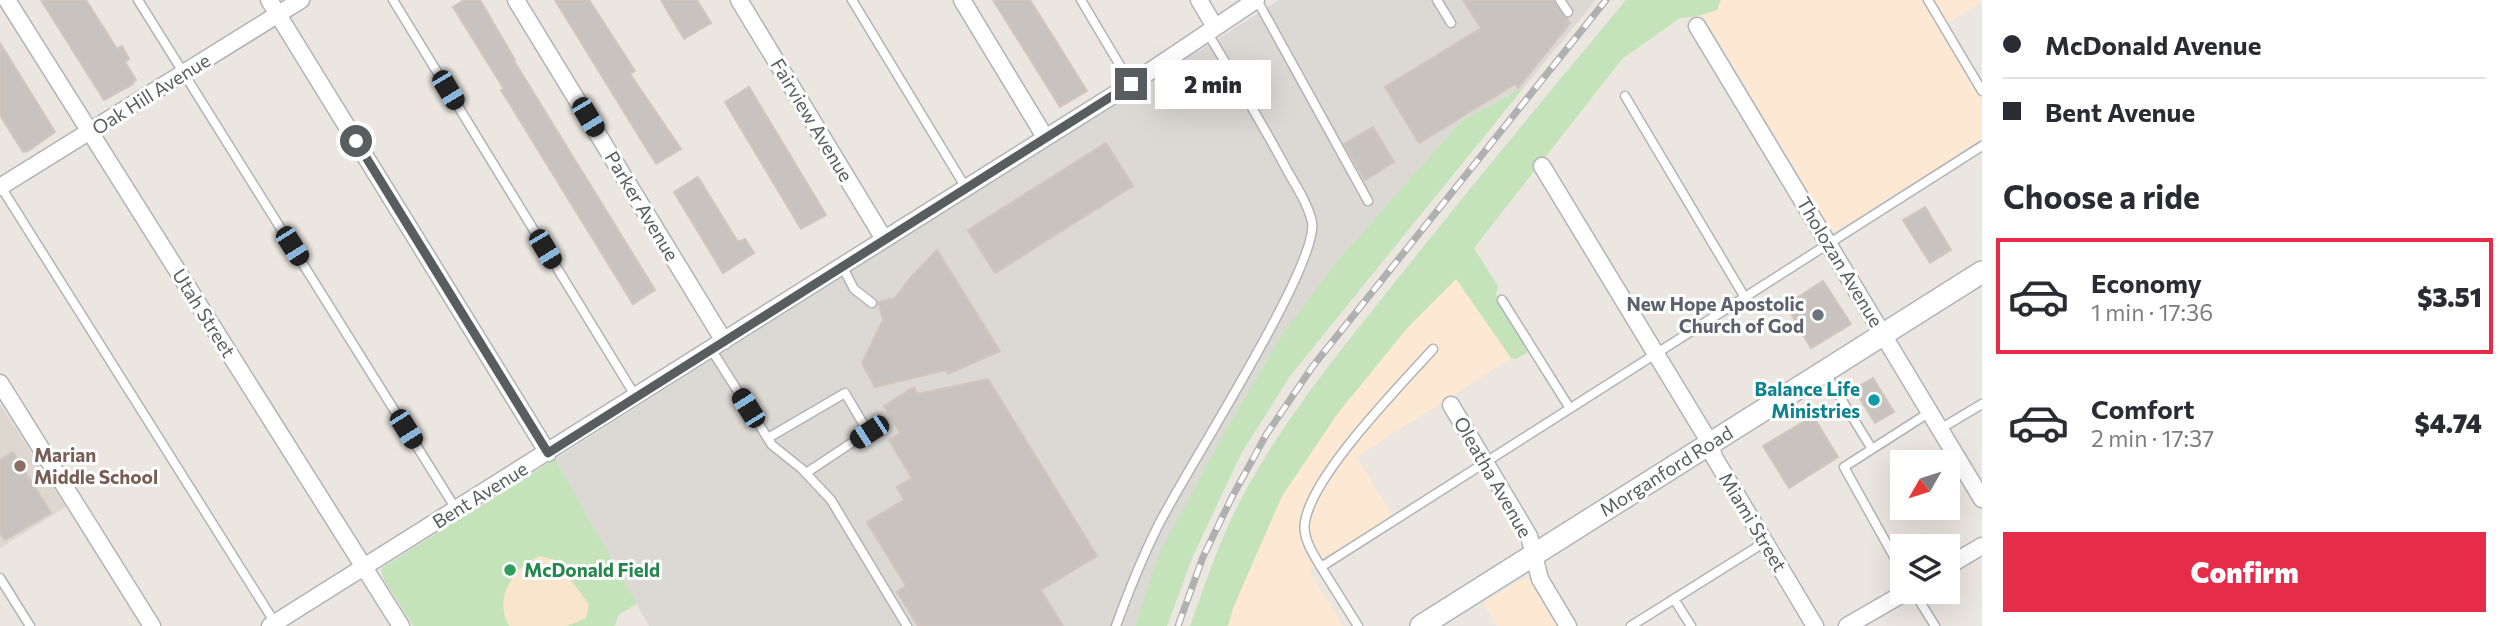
<!DOCTYPE html>
<meta charset="utf-8">
<style>
:root{--surface:#fff;--page:#f7f7f7;--text:#2b2b33;--muted:#7c7c81;--line:#e1e1e2;--accent:#e52c48}
body{margin:0;font-family:Commissioner,sans-serif;background:var(--page);color:var(--text);height:100vh;display:flex;flex-direction:column;font-size:26px;white-space:nowrap}
*{box-sizing:border-box;margin:0}
p{font-size:23px;color:var(--muted)}
.icon{flex:none;width:38px;height:38px;fill:none;stroke:currentColor;stroke-width:2;stroke-linecap:round;stroke-linejoin:round}
.map{position:relative;flex:1;overflow:hidden}
.details{display:flex;flex-direction:column;background:var(--surface);width:525px}
.details>*{flex:none}
.guide{display:grid;align-content:center;height:154px;padding:0 21px;background:var(--surface)}
.needle{width:46px;rotate:231deg}
.tools{position:absolute;left:1890px;top:450px;display:grid;gap:14px}
.tools a{display:grid;place-items:center;width:70px;height:70px;border-radius:0px;background:var(--surface);box-shadow:0 7px 28px #0002;font-size:35px}
.end{position:absolute;width:32px;height:32px;margin:-16px;border:9px solid #585e60;background:#fff;box-shadow:0 0 0 4px #fff}
.from{border-radius:50%}
.bubble{position:absolute;height:49px;border-radius:0px;background:var(--surface);box-shadow:0 7px 28px #0002;font-size:23px;font-weight:800;line-height:49px;text-align:center}
.car{position:absolute;width:21px;height:42px;margin:-21px -10px;border-radius:9px;box-shadow:0 0 5px 2px #0007;background:linear-gradient(#222 24%,#8ab4d8 0 40%,#222 0 76%,#8ab4d8 0 86%,#222 0)}
.guide b{display:flex;align-items:center;gap:24px;height:66px;font-size:26px}
.guide b+b{border-top:2px solid var(--line)}
.guide i{width:18px;height:18px;background:var(--text)}
ul{padding:0;list-style:none}
li{display:flex;align-items:center;gap:21px;height:116px;margin:0 14px 10px;padding:0 7px;border:4px solid transparent;border-radius:0px}
li div{flex:1}
li b{display:block;font-size:26px}
li em{font-style:normal;font-weight:800}
li.active{border-color:var(--accent)}
li>.icon{width:63px;height:63px;stroke-width:1.5}
h2{padding:0 21px;font-size:32px;line-height:84px}
.primary-button{display:flex;gap:14px;margin-top:auto;padding:14px 21px}
.primary-button a{flex:1;height:80px;border-radius:0px;background:var(--accent);color:#fff;font-size:28px;font-weight:800;line-height:80px;text-align:center}
main{display:flex;flex:1;min-height:0}
.map>svg:first-child{display:block}
</style>
<main>
<div class="map">
<svg width="1982" height="626" viewBox="0 0 1982 626">
<rect width="100%" height="100%" fill="#ebe6df"/>
<!-- commercial -->
<path fill="#fde9d3" d="M1721 0H1982V2L1941 27 1982 95V139L1833 233 1703 15 1717 10Z
M1457 278 1511 358 1356 457 1393 516 1309 571 1343 626H1228L1233 608 1282 496 1338 413 1409 326Z
M1527 579 1531 581 1559 626H1497L1483 603 1519 581Z"/>
<!-- industrial -->
<path fill="#dcd8d4" d="M1279 0H1596L1525 86 1461 121 1339 259 1283 333 1229 424 1160 554 1135 626H649L555 459Z"/>
<!-- education -->
<path fill="#ddd7d0" d="M0 404 66 507 0 548Z"/>
<!-- green -->
<path fill="#c5e3bb" d="M1626 0H1721L1717 10 1698 16 1680 18 1622 59 1474 248 1498 286 1496 295 1528 352 1516 359 1511 358 1456 279 1409 326 1338 413 1282 496 1233 608 1228 626H1190C1205 585 1219 542 1239 503 1280 424 1336 356 1391 287 1468 190 1547 95 1626 0Z
M1525 86 1290 376 1241 454 1193 556 1167 626H1135L1159 554 1229 424 1283 333 1339 259 1461 121Z
M555 459 637 604 618 615 615 626H413L384 580 381 571 383 567Z"/>
<!-- sand -->
<path fill="#f9e4cd" d="M540 556 555 560 586 600 589 606 586 618 567 626H509C493 598 513 567 540 556Z"/>
<!-- building -->
<path fill="#c8c3bf" stroke="#d0c6be" stroke-width="2" d="M41 0H86L117 49 122 46 129 59 125 62 136 80 132 83 133 84 104 100Z
M464 0H480L515 60 514 61 655 290 633 304 501 90 504 89 453 7Z
M555 0H589L635 71 630 74 681 149 656 164Z
M661 0H697L711 23 684 39Z
M993 0H1030L1087 91 1060 107Z
M1463 0H1554L1570 23 1518 88 1515 84 1419 143 1385 87 1481 28Z
M0 43 55 132 28 151 23 152 0 115Z
M749 87 826 215 801 229 725 102Z
M1373 127 1394 162 1365 180 1344 144Z
M1106 143 1133 186 995 273 968 230Z
M698 177 738 242 745 239 754 253 723 273 674 192Z
M1925 207 1951 250 1930 263 1903 220Z
M937 250 1000 351 948 374 946 370 875 387 862 363 883 320 878 302 895 298 911 277Z
M1823 281 1851 324 1811 348 1786 305Z
M1873 378 1894 412 1875 423 1854 389Z
M988 379 1097 556 1041 590 1063 626H918L897 592 906 586 867 522 904 500 897 487 912 478 889 440 900 433 884 406 914 387 917 394Z
M1813 416 1838 457 1789 488 1763 446Z
M13 452 51 513 5 540 0 533V460Z"/>
<g fill="none" stroke-linecap="round" stroke-linejoin="round">
<defs>
<path id="service" d="M138 0 456 509
M393 0 636 397
M852 0 966 188
M1081 0 1131 84
M1257 0 1368 201
M1437 0 1451 23
M1560 0 1568 12
M1928 0 1982 91
M1625 96 1744 296
M1 187 275 623
M842 266 854 289 872 303
M1502 300 1569 407
M711 349 772 445 802 469 831 500 907 626
M1824 371 1872 449
M1940 429 1982 404
M768 438 845 393 868 432 806 473
M1321 567C1313 554 1302 537 1305 522 1312 475 1400 386 1433 349
M1902 571 1844 467 1930 412
M0 578 30 626
M1914 592 1935 626
M1674 599 1691 626
M1116 626C1128 593 1141 560 1157 528 1182 476 1320 264 1312 222 1308 204 1296 186 1287 170 1262 123 1234 77 1207 32
M1358 626 1321 567 1982 146
M1631 626 1765 542"/>
<path id="minor" d="M7 0 401 626
M269 0 548 453
M516 0 724 341
M739 0 884 239
M962 0 1045 137
M1199 0 1215 27
M1697 26 1982 499
M1542 166 1710 443 1714 457 1815 626
M0 187 301 0
M0 383 152 626
M1451 405 1529 536 1540 579 1568 626
M1948 566 1982 546
M270 626 1131 84 1256 0
M1847 626 1906 592"/>
<path id="tertiary" d="M1421 626 1982 272"/>
</defs>
<!-- service casing -->
<use href="#service" stroke="#b0b4b7" stroke-width="11"/>
<!-- minor casing -->
<use href="#minor" stroke="#b0b4b7" stroke-width="19"/>
<!-- tertiary casing -->
<use href="#tertiary" stroke="#b0b4b7" stroke-width="24"/>
<!-- service -->
<use href="#service" stroke="#fff" stroke-width="8"/>
<!-- minor -->
<use href="#minor" stroke="#fff" stroke-width="16"/>
<!-- tertiary -->
<use href="#tertiary" stroke="#fff" stroke-width="21"/>
<defs>
<path id="rail" d="M1178 626 1203 557 1232 497 1266 435 1313 366 1606 0"/>
</defs>
<!-- rail casing -->
<use href="#rail" stroke="#afb0b0" stroke-width="7"/>
<!-- rail -->
<use href="#rail" stroke="#fff" stroke-width="4.5" stroke-dasharray="13" stroke-linecap="butt"/>
</g>
<g fill="none" stroke-linecap="round" stroke-linejoin="round">
<!-- route -->
<path stroke="#585e60" stroke-width="9" d="M356 141 548 453 1131 84"/>
</g>
<!-- markers -->
<circle fill="#6b7280" stroke="#fff" stroke-width="2.5" cx="1818" cy="315" r="7"/>
<circle fill="#0f9aa8" stroke="#fff" stroke-width="2.5" cx="1874" cy="400" r="7"/>
<circle fill="#8d6e63" stroke="#fff" stroke-width="2.5" cx="20" cy="466" r="7"/>
<circle fill="#2e9e5b" stroke="#fff" stroke-width="2.5" cx="510" cy="570" r="7"/>
<g text-anchor="middle" stroke-width="6" stroke-linejoin="round" paint-order="stroke">
<!-- street labels -->
<g font-size="19" fill="#585e60" stroke="#fff">
<text transform="translate(151 94) rotate(-32)" y="7">Oak Hill Avenue</text>
<text transform="translate(812 120) rotate(59)" y="7">Fairview Avenue</text>
<text transform="translate(642 206) rotate(59)" y="7">Parker Avenue</text>
<text transform="translate(1840 262) rotate(59)" y="7">Tholozan Avenue</text>
<text transform="translate(204 313) rotate(58)" y="7">Utah Street</text>
<text transform="translate(1666 471) rotate(-32)" y="7">Morganford Road</text>
<text transform="translate(1493 477) rotate(60)" y="7">Oleatha Avenue</text>
<text transform="translate(480 495) rotate(-32)" y="7">Bent Avenue</text>
<text transform="translate(1753 522) rotate(59)" y="7">Miami Street</text>
</g>
<!-- worship labels -->
<g font-size="19" font-weight="bold" fill="#5b616d" stroke="#fff" text-anchor="end">
<text x="1804" y="311">New Hope Apostolic<tspan x="1804" dy="22">Church of God</tspan></text>
</g>
<!-- culture labels -->
<g font-size="19" font-weight="bold" fill="#0d838f" stroke="#fff" text-anchor="end">
<text x="1860" y="396">Balance Life<tspan x="1860" dy="22">Ministries</tspan></text>
</g>
<!-- education labels -->
<g font-size="19" font-weight="bold" fill="#785e54" stroke="#fff" text-anchor="start">
<text x="34" y="462">Marian<tspan x="34" dy="22">Middle School</tspan></text>
</g>
<!-- leisure labels -->
<g font-size="19" font-weight="bold" fill="#27864d" stroke="#fff" text-anchor="start">
<text x="524" y="577">McDonald Field</text>
</g>
</g>
</svg>
<div class="tools">
<a><svg class="needle" viewBox="-14 -14 28 28"><path d="M0-13l5 13h-10z" fill="#e53935"/><path d="M0 13l5-13h-10z" fill="#7c7c81"/></svg></a>
<a><svg class="icon" aria-label="layers" viewBox="0 0 24 24"><path d="M12 4l9 5-9 5-9-5zM3 14l9 5 9-5"/></svg></a>
</div>
<i class="end from" style="left:356px;top:141px"></i>
<i class="end" style="left:1131px;top:84px"></i>
<div class="bubble" style="left:1155px;top:60px;width:116px">2 min</div>
<i class="car" style="left:448px;top:90px;rotate:149deg"></i>
<i class="car" style="left:588px;top:117px;rotate:149deg"></i>
<i class="car" style="left:292px;top:246px;rotate:148deg"></i>
<i class="car" style="left:545px;top:249px;rotate:149deg"></i>
<i class="car" style="left:748px;top:408px;rotate:328deg"></i>
<i class="car" style="left:406px;top:429px;rotate:148deg"></i>
<i class="car" style="left:869px;top:432px;rotate:237deg"></i>
</div>
<section class="details">
<div class="guide">
<b><i class="from"></i>McDonald Avenue</b>
<b><i></i>Bent Avenue</b>
</div>
<h2>Choose a ride</h2>
<ul>
<li class="active"><svg class="icon" aria-label="car" viewBox="0 0 24 24"><path d="M5 17H2v-5l4-1 3-4h7l3 4 3 1v5h-3M9 17h6M6 11h13"/><circle cx="7" cy="17" r="2"/><circle cx="17" cy="17" r="2"/></svg><div><b>Economy</b><p>1 min · 17:36</p></div><em>$3.51</em></li>
<li><svg class="icon" aria-label="car" viewBox="0 0 24 24"><path d="M5 17H2v-5l4-1 3-4h7l3 4 3 1v5h-3M9 17h6M6 11h13"/><circle cx="7" cy="17" r="2"/><circle cx="17" cy="17" r="2"/></svg><div><b>Comfort</b><p>2 min · 17:37</p></div><em>$4.74</em></li>
</ul>
<div class="primary-button"><a>Confirm</a></div>
</section>
</main>
